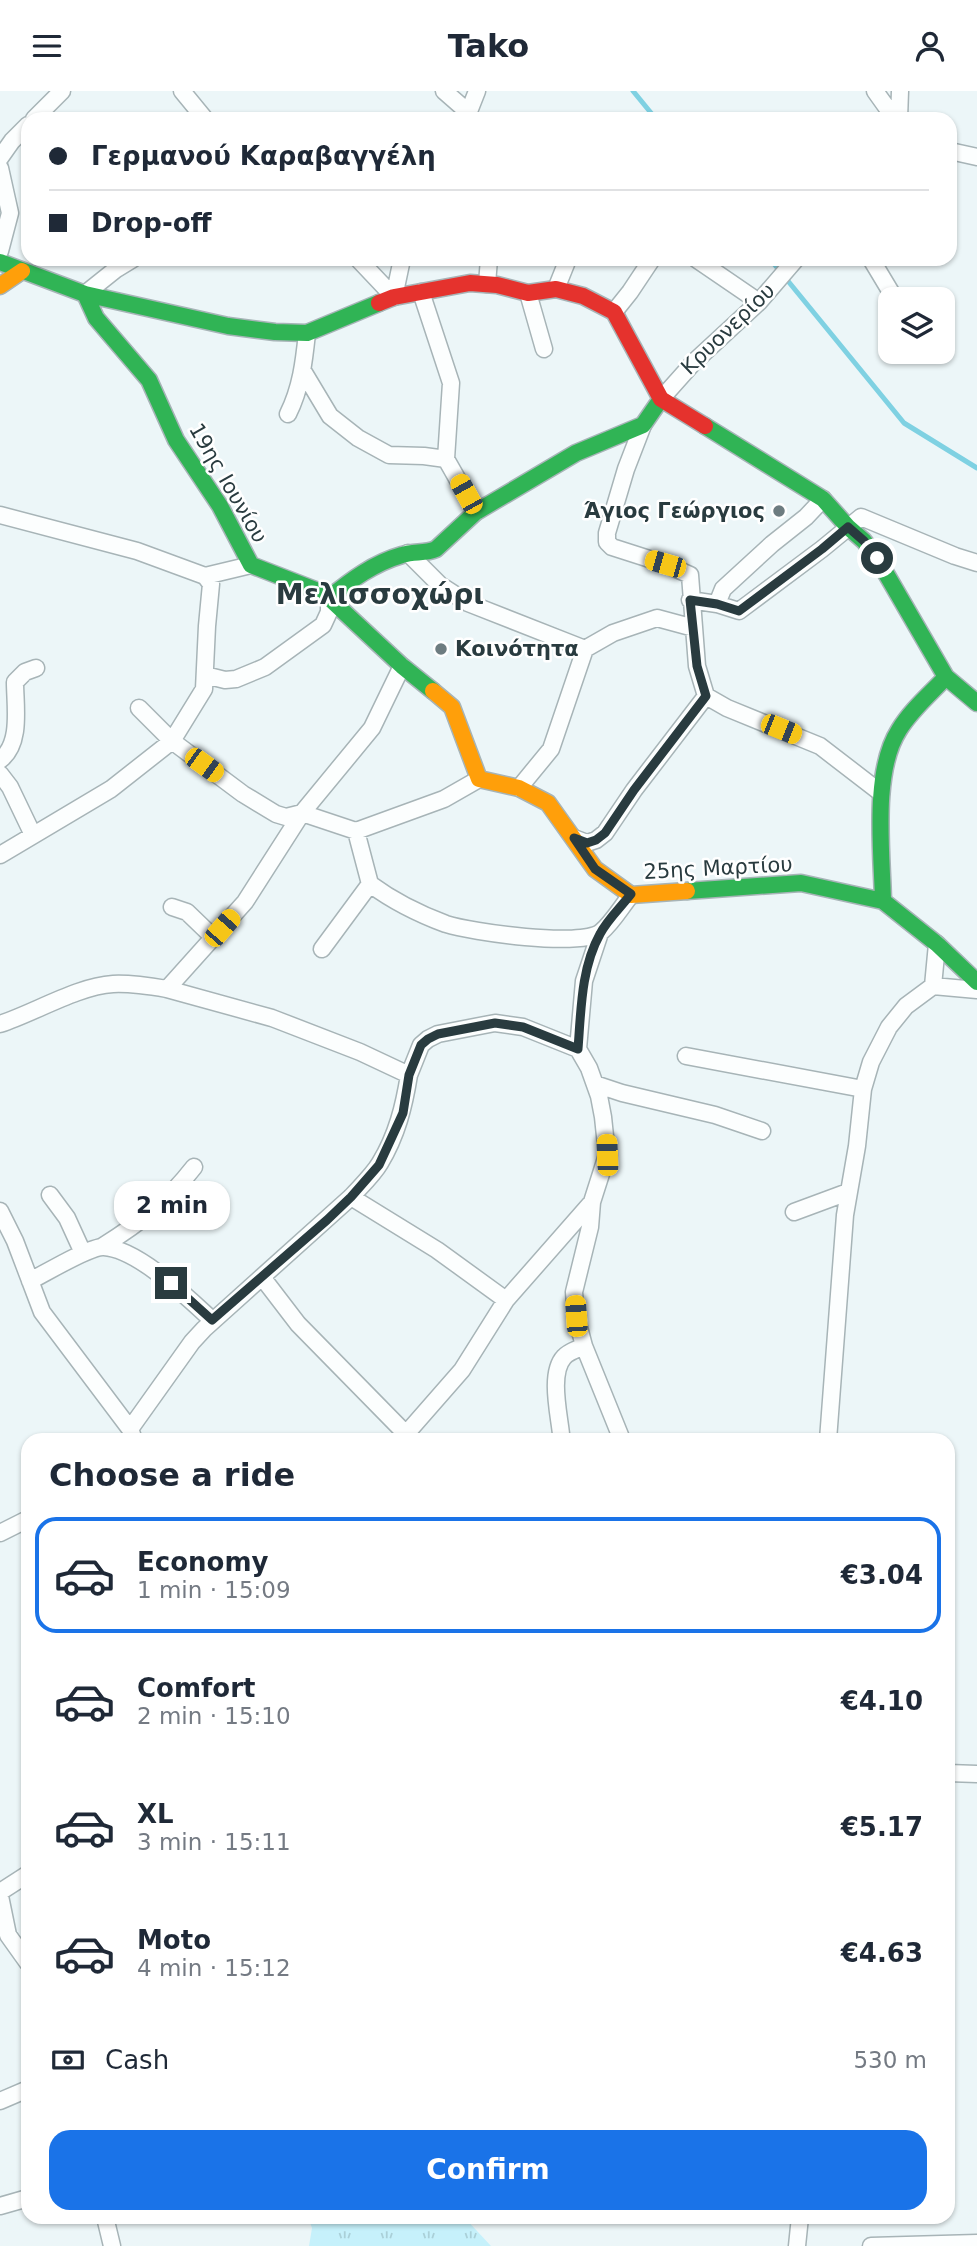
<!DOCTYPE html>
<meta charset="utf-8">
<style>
:root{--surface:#fff;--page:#f6f6f7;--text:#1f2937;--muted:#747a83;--line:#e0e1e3;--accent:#1a73e8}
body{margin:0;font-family:"DejaVu Sans",sans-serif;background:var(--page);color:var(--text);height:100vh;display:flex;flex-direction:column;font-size:26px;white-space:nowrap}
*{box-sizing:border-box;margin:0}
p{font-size:23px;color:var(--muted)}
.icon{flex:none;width:38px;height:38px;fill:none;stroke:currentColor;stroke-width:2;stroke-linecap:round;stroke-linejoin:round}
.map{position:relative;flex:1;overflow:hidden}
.side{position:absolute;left:21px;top:1342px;width:934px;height:791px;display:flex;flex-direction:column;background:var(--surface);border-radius:21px;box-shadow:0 2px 5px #0004}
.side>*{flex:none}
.top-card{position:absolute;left:21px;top:21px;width:936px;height:154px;border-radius:21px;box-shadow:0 2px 5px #0004;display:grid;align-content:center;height:154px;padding:0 28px;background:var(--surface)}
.buttons{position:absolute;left:878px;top:196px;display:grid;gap:14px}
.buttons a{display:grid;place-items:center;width:77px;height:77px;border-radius:14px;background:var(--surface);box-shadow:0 2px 5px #0004;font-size:35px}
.end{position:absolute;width:32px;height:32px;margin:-16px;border:9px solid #293b3f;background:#fff;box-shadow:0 0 0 4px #fff}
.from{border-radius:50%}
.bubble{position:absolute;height:49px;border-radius:21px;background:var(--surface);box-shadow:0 2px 5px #0004;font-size:23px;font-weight:700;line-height:49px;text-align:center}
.car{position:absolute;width:21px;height:42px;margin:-21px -10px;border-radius:9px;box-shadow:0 0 5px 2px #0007;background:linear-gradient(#f5c518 24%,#345 0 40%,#f5c518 0 76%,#345 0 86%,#f5c518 0)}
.top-card b{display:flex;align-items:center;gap:24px;height:66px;font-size:26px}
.top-card b+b{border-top:2px solid var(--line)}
.top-card i{width:18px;height:18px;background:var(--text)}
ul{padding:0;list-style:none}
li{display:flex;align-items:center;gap:21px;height:116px;margin:0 14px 10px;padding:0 14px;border:4px solid transparent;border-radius:21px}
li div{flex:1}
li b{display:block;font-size:26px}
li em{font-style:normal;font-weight:700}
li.selected{border-color:var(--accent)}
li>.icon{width:63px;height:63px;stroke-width:1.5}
h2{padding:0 28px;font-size:32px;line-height:84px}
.pay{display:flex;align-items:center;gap:18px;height:77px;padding:0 28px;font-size:26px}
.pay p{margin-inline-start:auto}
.cta{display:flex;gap:14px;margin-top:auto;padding:14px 28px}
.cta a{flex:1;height:80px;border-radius:21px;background:var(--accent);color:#fff;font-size:28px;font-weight:700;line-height:80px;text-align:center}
header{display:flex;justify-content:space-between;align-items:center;height:91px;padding:0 28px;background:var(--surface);font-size:32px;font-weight:700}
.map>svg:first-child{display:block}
</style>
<header><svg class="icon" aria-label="menu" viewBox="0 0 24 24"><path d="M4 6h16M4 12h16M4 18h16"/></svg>Tako<svg class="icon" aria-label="person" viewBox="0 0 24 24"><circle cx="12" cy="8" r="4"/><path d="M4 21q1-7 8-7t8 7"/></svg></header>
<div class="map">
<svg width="977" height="2155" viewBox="0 0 977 2155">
<defs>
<pattern id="grass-tufts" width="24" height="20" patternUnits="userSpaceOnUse" patternTransform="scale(1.75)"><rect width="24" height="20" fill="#c6f1fb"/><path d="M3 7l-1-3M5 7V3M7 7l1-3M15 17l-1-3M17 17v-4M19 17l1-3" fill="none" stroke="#aad0d8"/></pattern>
</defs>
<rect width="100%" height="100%" fill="#ecf6f8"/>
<!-- grass -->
<path fill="url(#grass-tufts)" d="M308 2126H464L491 2155H309L312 2137Z"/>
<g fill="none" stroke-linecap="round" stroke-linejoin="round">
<!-- stream -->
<path stroke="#7fd1e2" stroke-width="5" d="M633 0 656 28
M770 168 904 332 977 377"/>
<defs>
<path id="street" d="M182 0 205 28
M444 0 468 21
M875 0 895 28
M34 28 62 0
M466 28 477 0
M899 28 900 0
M950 60 977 66
M0 67 12 50 28 34
M0 77 10 122 0 160
M358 168 394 206
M696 168 759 211
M871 168 895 208
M487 193 489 168
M556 198 568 168
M421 201 451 292 446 368
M528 202 544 258
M85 203 115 179 133 168
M394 206 402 168
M614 221 630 201 652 168
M303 280 330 325 358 347 389 364 424 365 446 368 476 421
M661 308 694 271 759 211 796 168
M288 323C301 297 304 271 307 242
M643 334 626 378 607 442V451L612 456 665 473 690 484 697 575 706 605 727 617 820 655 881 702
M0 424 137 460 205 485 211 493 207 535 204 598 172 650 111 698 0 764
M408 462 440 494 468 512 585 558 613 542 657 527 694 537
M205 485 251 474
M690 509 717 513 739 520 822 458 861 426 955 465 977 472
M717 513 723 498 772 453 806 426 823 408
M205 584 225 589 236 588 265 576 323 534 329 521V507
M139 617 172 650 243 703 276 723 286 726 302 722 356 740 370 793C393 810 419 823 446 833 471 841 581 857 601 841 612 832 622 815 631 804
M0 669C22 653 15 615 15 591L25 581 36 577
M0 683 10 696 33 744
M519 697 551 658 585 558
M356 740 444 708 479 688
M574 747 587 752 596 749 605 742 634 699 706 605
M172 816 187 821 214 847
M600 842 584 890 578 958 589 977 599 1005 603 1026 607 1064 592 1111 590 1136 574 1201 576 1225 584 1255 622 1349
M937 853 933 895 977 899
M322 858 370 793
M167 898 272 927 360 961 409 984C404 1015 397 1044 380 1072 373 1084 361 1095 351 1106
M0 933C34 922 78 895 113 893 131 892 149 895 167 898L245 811 302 722 372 637 402 575
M686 965 863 998
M409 984 421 954 428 948 438 943 495 932 523 936 578 958
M595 993 622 1002 715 1024 762 1040
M50 1104 67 1127 83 1162
M0 1120 15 1150 42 1221 130 1338 134 1349
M794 1121 848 1101
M103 1155C141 1131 166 1112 194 1076
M262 1186 298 1233 406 1343 462 1279 506 1209
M30 1190C44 1183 90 1155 104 1156 138 1158 188 1207 212 1229
M130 1338 192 1251 204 1238 351 1106 437 1159 506 1209 592 1111
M561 1343C559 1323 549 1282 564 1266 568 1261 578 1258 584 1255
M828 1349 845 1124 857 1055 863 998 871 971 889 936 906 915 933 895
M0 1442 28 1428
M948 1682 977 1683
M0 1801 28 1783
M0 1805 8 1844 28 1872
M0 2010 28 1998
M0 2115 28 2107
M105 2126 112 2155
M797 2155 800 2126
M871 2155 977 2152"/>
<path id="fast" d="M0 171 85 203 228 235 275 241 307 242 379 212
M85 203 96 227 149 289 176 349 220 415 251 474 318 500 329 507 402 575 433 600
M705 335 823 408 848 436 864 450 877 467 946 586 977 612
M329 507C351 489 374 472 402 464 414 460 425 463 436 458L476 421 576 362 643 334 661 308
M687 800 801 792 883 810 937 853 977 891
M883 810C882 761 872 681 899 639 911 619 930 603 946 586"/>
<path id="slow" d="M0 195 22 180
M433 600 452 616 479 688 519 697 548 712 595 778 631 804 687 800"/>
<path id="jam" d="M379 212 394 206 470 192 497 194 528 202 556 198 583 205 614 221 661 308 705 335"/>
</defs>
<!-- street casing -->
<use href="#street" stroke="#a7b4b7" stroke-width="19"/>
<!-- fast casing -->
<use href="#fast" stroke="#a7b4b7" stroke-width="19"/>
<!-- slow casing -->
<use href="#slow" stroke="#a7b4b7" stroke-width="19"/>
<!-- jam casing -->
<use href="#jam" stroke="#a7b4b7" stroke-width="19"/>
<!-- street -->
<use href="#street" stroke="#fcfefe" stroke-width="16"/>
<!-- fast -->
<use href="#fast" stroke="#30b455" stroke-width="16"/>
<!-- slow -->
<use href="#slow" stroke="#ff9f0a" stroke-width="16"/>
<!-- jam -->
<use href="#jam" stroke="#e5322d" stroke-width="16"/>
</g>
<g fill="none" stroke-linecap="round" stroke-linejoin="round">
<!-- route -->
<path stroke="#293b3f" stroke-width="9" d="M171 1192 212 1229 327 1129 351 1106 379 1074 403 1022 409 984 421 954 428 948 438 943 495 932 523 936 578 958C581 920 581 877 600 843 607 829 621 816 631 803L595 778 574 747 587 752 596 749 605 742 634 699 706 605 697 575 690 509 717 513 739 520 822 458 848 436 864 450 877 467"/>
</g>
<!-- markers -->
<g fill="#6d7c80" stroke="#fff" stroke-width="2.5">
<circle cx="779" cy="420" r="7"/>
<circle cx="441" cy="558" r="7"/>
</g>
<g text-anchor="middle" stroke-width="5" stroke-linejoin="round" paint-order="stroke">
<!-- street labels -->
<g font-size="21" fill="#293b3f" stroke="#fff">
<text transform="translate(728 238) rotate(-44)" y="7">Κρυονερίου</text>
<text transform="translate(228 392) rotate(60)" y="7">19ης Ιουνίου</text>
<text transform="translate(718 777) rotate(-3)" y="7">25ης Μαρτίου</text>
</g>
<!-- poi labels -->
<g font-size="21" font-weight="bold" fill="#293b3f" stroke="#fff" text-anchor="end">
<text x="765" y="427">Άγιος Γεώργιος</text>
<text x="455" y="565" text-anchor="start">Κοινότητα</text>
</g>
<!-- district labels -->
<g font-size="28" font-weight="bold" fill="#293b3f" stroke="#fff">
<text x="380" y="513">Μελισσοχώρι</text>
</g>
</g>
</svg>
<div class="buttons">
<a><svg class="icon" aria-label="layers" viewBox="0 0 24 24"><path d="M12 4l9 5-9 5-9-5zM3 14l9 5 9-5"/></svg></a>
</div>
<i class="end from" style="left:877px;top:467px"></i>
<i class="end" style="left:171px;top:1192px"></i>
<div class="bubble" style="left:114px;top:1090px;width:116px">2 min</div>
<i class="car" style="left:466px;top:403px;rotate:331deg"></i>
<i class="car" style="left:665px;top:473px;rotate:286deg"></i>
<i class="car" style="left:781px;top:638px;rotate:112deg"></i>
<i class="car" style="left:204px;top:674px;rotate:126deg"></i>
<i class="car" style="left:222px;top:837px;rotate:41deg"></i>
<i class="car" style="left:607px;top:1064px;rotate:358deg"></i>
<i class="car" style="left:576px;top:1225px;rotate:356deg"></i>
<div class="top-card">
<b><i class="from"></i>Γερμανού Καραβαγγέλη</b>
<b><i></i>Drop-off</b>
</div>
<section class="side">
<h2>Choose a ride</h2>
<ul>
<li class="selected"><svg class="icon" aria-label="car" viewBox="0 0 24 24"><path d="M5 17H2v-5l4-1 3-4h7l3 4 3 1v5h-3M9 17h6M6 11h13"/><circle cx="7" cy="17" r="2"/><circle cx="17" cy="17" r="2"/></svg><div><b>Economy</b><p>1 min · 15:09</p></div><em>€3.04</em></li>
<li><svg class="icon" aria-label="car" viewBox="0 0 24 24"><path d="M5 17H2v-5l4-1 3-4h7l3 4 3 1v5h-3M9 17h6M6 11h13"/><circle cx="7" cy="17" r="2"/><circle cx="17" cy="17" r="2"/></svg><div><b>Comfort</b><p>2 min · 15:10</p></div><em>€4.10</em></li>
<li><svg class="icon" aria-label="car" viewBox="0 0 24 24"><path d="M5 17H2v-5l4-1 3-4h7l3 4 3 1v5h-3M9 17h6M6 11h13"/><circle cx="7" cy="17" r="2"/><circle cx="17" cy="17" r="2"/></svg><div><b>XL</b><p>3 min · 15:11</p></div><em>€5.17</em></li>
<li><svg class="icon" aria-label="car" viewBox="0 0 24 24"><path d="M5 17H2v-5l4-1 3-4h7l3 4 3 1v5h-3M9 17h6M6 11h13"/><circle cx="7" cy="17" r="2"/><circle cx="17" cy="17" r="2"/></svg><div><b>Moto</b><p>4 min · 15:12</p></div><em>€4.63</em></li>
</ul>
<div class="pay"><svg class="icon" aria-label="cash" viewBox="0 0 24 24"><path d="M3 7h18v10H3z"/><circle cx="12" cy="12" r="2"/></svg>Cash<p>530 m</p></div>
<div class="cta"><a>Confirm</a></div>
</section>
</div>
